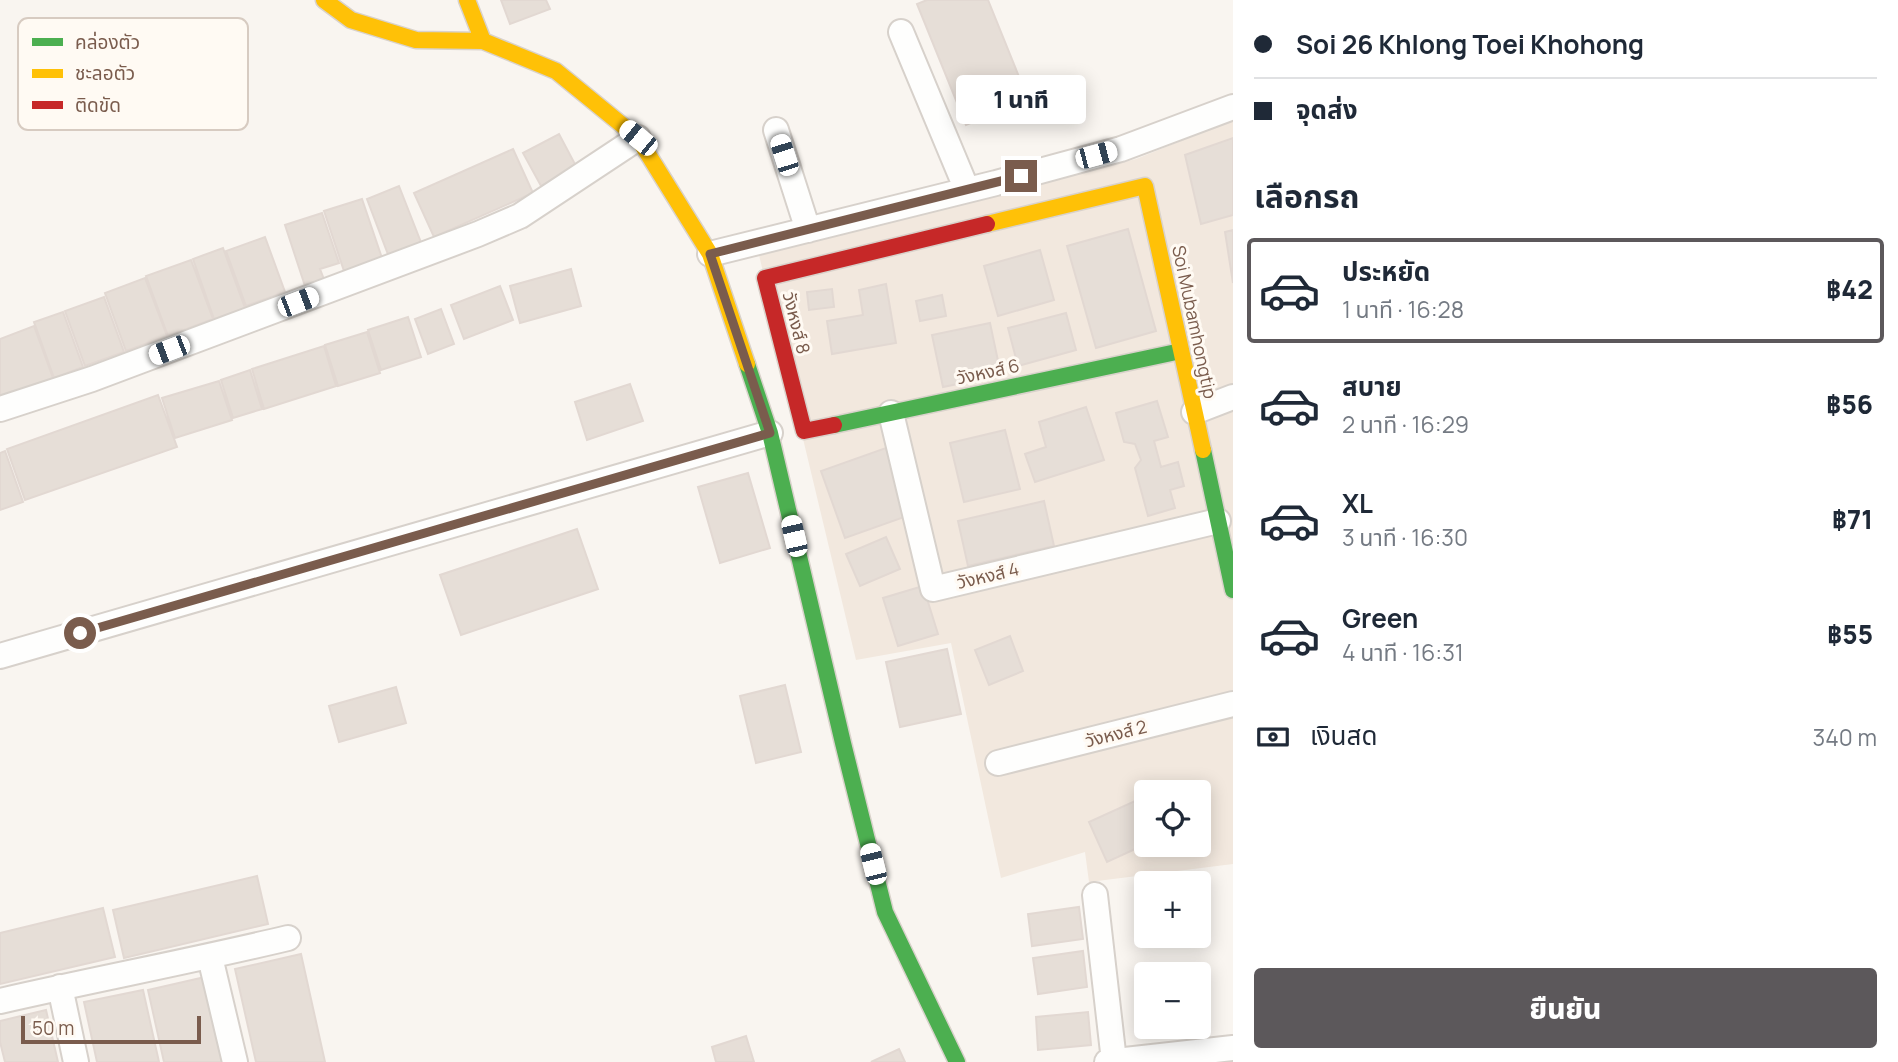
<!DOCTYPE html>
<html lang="th">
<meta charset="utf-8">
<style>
:root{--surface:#fff;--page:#f6f6f7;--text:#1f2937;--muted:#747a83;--line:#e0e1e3;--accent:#5c585b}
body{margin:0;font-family:Manrope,"Noto Sans Thai",sans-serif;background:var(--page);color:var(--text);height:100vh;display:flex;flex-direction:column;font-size:26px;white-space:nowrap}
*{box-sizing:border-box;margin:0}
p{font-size:23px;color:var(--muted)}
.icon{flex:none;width:38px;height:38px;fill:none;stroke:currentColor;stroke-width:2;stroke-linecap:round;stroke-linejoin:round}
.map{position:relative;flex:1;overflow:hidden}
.panel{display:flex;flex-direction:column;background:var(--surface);width:665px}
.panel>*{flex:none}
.hud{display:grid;align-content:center;height:154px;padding:0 21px;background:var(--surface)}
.buttons{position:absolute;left:1134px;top:780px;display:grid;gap:14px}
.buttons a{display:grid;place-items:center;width:77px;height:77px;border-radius:7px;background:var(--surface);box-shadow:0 4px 18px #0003;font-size:35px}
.scale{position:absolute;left:21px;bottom:18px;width:180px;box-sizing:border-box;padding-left:7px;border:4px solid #7a5c4d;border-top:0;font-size:19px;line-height:24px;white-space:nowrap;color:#7a5c4d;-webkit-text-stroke:5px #fffaf3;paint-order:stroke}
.end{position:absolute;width:32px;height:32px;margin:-16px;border:9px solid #7a5c4d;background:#fff;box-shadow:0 0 0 4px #fff}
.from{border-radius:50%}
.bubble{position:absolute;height:49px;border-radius:7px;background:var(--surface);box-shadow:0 4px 18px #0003;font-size:23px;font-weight:800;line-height:49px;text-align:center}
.car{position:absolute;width:21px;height:42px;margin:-21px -10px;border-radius:9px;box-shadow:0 0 5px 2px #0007;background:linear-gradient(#fff 24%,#345 0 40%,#fff 0 76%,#345 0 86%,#fff 0)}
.hud b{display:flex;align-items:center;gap:24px;height:66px;font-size:26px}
.hud b+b{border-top:2px solid var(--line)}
.hud i{width:18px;height:18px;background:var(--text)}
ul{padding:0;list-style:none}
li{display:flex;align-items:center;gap:21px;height:105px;margin:0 14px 10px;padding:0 7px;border:4px solid transparent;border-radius:7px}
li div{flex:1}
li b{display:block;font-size:26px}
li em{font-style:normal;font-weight:800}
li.current{border-color:var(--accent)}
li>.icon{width:63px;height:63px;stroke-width:1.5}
h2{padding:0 21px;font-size:32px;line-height:84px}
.pay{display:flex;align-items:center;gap:18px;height:77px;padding:0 21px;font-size:26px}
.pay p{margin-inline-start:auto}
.button{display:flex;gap:14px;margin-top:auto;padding:14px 21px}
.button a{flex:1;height:80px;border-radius:7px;background:var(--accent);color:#fff;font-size:28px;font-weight:800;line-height:80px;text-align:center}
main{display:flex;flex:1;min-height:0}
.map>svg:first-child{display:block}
</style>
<main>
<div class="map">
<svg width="1233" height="1062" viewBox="0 0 1233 1062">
<rect width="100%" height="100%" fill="#f9f5f0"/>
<!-- residential -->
<path fill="#f2e8de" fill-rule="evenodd" d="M1233 120V864L1089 882 1085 852 1001 878 951 643 856 660 759 255 1136 159ZM1146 793H1199V845H1146Z"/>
<!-- building -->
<path fill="#e6ded7" stroke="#e2d8d2" stroke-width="2" d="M501 0H546L550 9 510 24Z
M927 0H988L1028 99 966 125 917 4Z
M559 134 576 166 541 186 523 153Z
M1233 138V215L1201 224 1185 155Z
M513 149 533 193 434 237 414 193Z
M399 186 422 245 389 257 367 199Z
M362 199 384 264 346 277 324 211Z
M322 213 339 263 320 269 325 282 306 289 285 225Z
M1128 229 1156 331 1096 348 1067 246Z
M1233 230V283L1225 232Z
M265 237 285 292 246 306 226 251Z
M223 248 245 308 214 319 193 259Z
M1040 250 1054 300 998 316 984 266Z
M191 260 213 319 168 336 146 276Z
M571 269 581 306 520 323 510 286Z
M145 278 167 336 126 351 105 293Z
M886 284 896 343 832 354 827 321 863 315 859 290Z
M500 286 513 320 464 339 451 305Z
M832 289 834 307 809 310 807 292Z
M942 295 946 316 920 321 916 301Z
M104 297 124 352 85 366 65 311Z
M441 309 454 344 428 354 415 319Z
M63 312 83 367 54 378 34 322Z
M1066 313 1076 350 1018 366 1008 328Z
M408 317 421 357 381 370 368 330Z
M990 323 1001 375 943 387 932 335Z
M34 326 53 378 0 397V339Z
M367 332 380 373 338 386 325 345Z
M324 346 336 386 264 409 252 369Z
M250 370 262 409 233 418 221 380Z
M219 381 232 420 175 438 162 398Z
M630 384 643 421 587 440 575 402Z
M158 395 177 447 25 500 7 449Z
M1157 401 1168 437 1154 441 1161 467 1178 462 1184 486 1170 490 1175 508 1148 516 1135 468 1141 460 1135 444 1124 442 1116 413Z
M1086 407 1104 460 1035 482 1025 454 1046 447 1039 422Z
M1005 430 1020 489 964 502 950 443Z
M886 448 910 515 845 538 821 471Z
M5 451 23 502 0 510V453Z
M748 473 770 548 720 563 698 487Z
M1044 501 1054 546 968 566 958 521Z
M577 529 598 589 461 635 440 575Z
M886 537 900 569 860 586 846 554Z
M923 586 938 634 898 646 883 598Z
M1010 636 1023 671 989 685 975 650Z
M947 649 961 714 900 727 886 662Z
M785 685 801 752 756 763 740 696Z
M396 687 406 723 339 742 329 706Z
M1146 796V844L1107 862 1089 822Z
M257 876 268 924 124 958 113 910Z
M1079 907 1083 939 1032 946 1028 914Z
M103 908 115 957 0 984V933Z
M1083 951 1087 987 1038 994 1033 958Z
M301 954 325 1062H256L235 969Z
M205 977 223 1062H164L148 990Z
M143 990 159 1062H97L84 1002Z
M46 1010 58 1062H5L0 1042V1021Z
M1088 1012 1091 1045 1038 1050 1036 1017Z
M746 1036 754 1062H716L712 1047Z
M899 1049 905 1062H871Z"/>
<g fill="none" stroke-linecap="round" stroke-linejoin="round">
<defs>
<path id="street" d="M901 32 967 190
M776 130 808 230
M710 254 996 183 1121 149 1233 107
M0 409 92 379 478 234 520 216 638 138
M1194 412 1233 397
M891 413 933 589 1218 521
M0 656 770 433
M998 763 1233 704
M1095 895 1114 1061
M210 957 235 1062
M60 987 76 1062
M0 1001C96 979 192 961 288 938
M1107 1062 1233 1048"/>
<path id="fast" d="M747 364 770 433 843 743 885 912 957 1062
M834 425 1181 351
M1203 450 1233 590"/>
<path id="slow" d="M324 0 351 20 416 40 483 41 556 71 638 138 710 254 747 364
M467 0 483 41
M987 224 1145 186 1203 450"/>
<path id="jam" d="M834 425 804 431 765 278 987 224"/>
</defs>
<!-- street casing -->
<use href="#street" stroke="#d7d1cb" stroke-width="28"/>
<!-- fast casing -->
<use href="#fast" stroke="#d9d2cb" stroke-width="19"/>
<!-- slow casing -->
<use href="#slow" stroke="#d9d2cb" stroke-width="19"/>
<!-- jam casing -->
<use href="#jam" stroke="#d9d2cb" stroke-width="19"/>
<!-- street -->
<use href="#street" stroke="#fefefd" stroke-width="24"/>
<!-- fast -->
<use href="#fast" stroke="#4caf50" stroke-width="16"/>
<!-- slow -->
<use href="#slow" stroke="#ffc107" stroke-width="16"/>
<!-- jam -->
<use href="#jam" stroke="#c62828" stroke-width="16"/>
</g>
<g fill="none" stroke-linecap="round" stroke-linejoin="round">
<!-- route -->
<path stroke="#7a5c4d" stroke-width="9" d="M80 633 770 433 710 254 1021 176"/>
</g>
<g text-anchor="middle" stroke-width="6" stroke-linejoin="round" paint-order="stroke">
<!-- street labels -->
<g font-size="18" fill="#7a5c4d" stroke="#fffaf3">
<text transform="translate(1194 322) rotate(78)" y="6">Soi Mubamhongtip</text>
<text transform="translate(796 323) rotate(76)" y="6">วังหงส์ 8</text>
<text transform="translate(988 372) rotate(-12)" y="6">วังหงส์ 6</text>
<text transform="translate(988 576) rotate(-13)" y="6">วังหงส์ 4</text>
<text transform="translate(1116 734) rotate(-14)" y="6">วังหงส์ 2</text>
</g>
</g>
<!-- legend -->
<rect x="18" y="18" width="230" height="112" rx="10" fill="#fffaf3" stroke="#d7cbc1" stroke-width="2"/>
<rect x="32" y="38" width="31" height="8" fill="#4caf50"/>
<rect x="32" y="69" width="31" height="9" fill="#ffc107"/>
<rect x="32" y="101" width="31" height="8" fill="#c62828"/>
<g font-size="19" fill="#7a5c4d">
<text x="75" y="49">คล่องตัว</text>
<text x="75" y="80">ชะลอตัว</text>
<text x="75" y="112">ติดขัด</text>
</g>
</svg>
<div class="buttons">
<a><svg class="icon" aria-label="locate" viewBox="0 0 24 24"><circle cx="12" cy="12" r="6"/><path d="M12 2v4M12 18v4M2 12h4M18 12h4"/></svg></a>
<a>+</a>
<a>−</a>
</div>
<div class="scale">50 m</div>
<i class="end from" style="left:80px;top:633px"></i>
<i class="end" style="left:1021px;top:176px"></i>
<div class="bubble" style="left:956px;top:75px;width:130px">1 นาที</div>
<i class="car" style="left:638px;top:138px;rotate:309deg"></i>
<i class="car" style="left:784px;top:155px;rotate:342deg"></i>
<i class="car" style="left:1096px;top:155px;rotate:75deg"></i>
<i class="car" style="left:298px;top:302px;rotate:69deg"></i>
<i class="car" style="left:169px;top:350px;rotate:249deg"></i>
<i class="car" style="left:794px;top:536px;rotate:347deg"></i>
<i class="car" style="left:873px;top:864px;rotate:346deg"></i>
</div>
<section class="panel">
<div class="hud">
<b><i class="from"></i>Soi 26 Khlong Toei Khohong</b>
<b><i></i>จุดส่ง</b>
</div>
<h2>เลือกรถ</h2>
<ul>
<li class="current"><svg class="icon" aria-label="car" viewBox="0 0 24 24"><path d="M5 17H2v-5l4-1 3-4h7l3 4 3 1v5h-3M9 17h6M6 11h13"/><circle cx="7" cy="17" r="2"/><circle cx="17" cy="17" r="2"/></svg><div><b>ประหยัด</b><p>1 นาที · 16:28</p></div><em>฿42</em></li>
<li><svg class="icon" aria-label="car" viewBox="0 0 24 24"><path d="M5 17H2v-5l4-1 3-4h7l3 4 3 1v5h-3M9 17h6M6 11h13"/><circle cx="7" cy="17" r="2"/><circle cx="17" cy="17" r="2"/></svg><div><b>สบาย</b><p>2 นาที · 16:29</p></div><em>฿56</em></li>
<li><svg class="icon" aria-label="car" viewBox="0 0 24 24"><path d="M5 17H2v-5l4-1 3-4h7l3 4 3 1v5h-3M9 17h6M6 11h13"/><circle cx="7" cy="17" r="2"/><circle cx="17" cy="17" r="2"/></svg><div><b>XL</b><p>3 นาที · 16:30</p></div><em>฿71</em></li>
<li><svg class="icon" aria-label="car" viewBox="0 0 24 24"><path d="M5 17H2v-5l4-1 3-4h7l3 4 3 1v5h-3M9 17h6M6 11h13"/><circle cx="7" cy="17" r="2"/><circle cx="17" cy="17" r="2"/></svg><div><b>Green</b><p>4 นาที · 16:31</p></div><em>฿55</em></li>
</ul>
<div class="pay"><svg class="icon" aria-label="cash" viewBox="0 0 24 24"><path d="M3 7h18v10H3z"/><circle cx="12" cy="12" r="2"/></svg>เงินสด<p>340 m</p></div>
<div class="button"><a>ยืนยัน</a></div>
</section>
</main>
